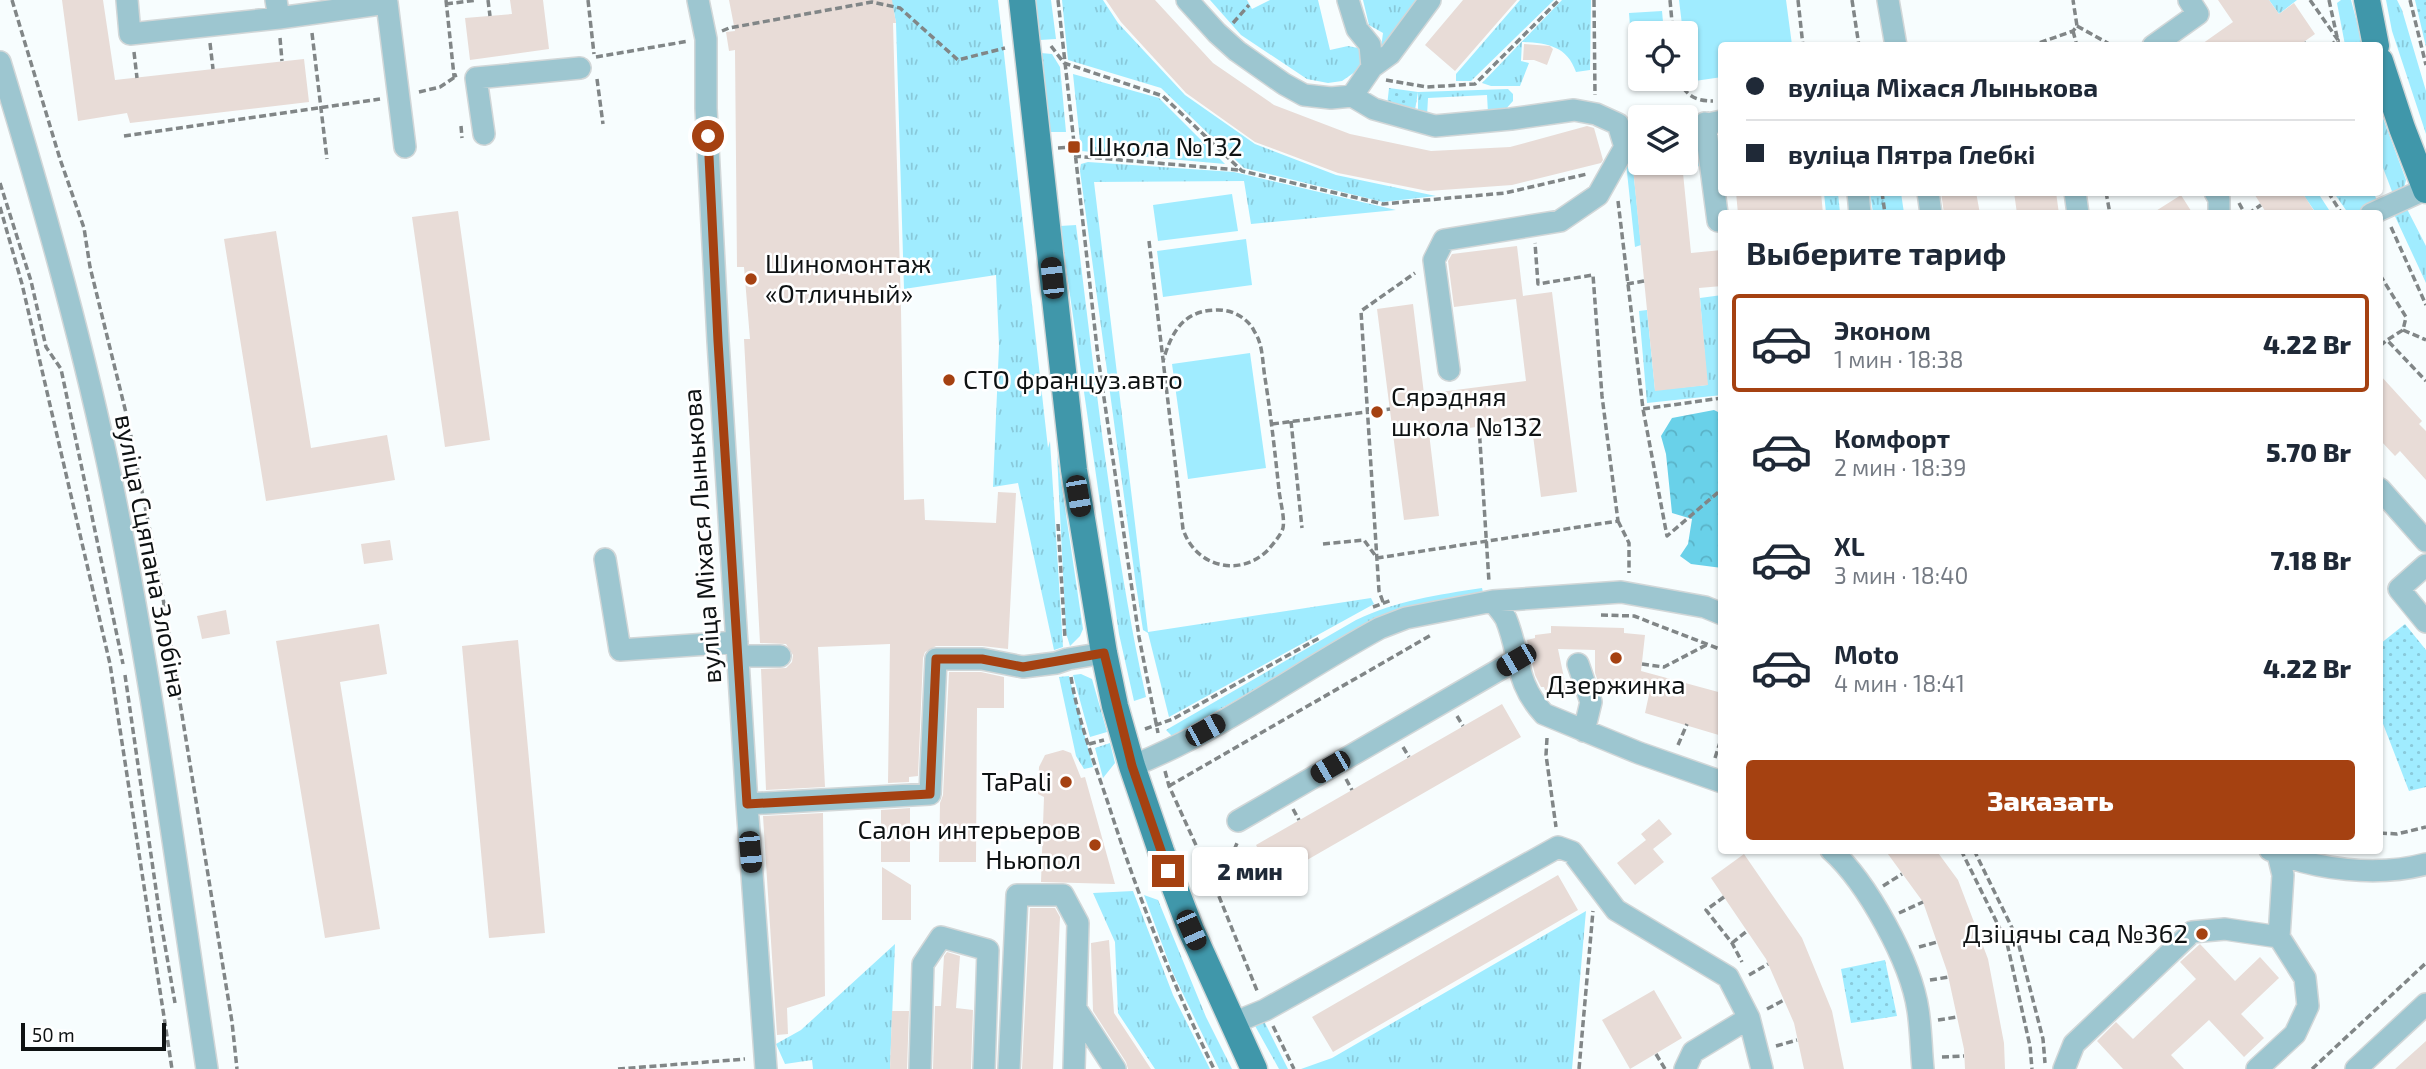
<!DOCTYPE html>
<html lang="ru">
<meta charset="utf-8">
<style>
:root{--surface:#fff;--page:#f2f2f3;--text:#1f2937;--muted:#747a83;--line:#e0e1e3;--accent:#a54111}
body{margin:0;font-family:"Exo 2",sans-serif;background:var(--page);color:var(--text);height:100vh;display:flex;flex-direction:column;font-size:26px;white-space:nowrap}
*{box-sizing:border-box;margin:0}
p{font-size:23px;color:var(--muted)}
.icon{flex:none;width:38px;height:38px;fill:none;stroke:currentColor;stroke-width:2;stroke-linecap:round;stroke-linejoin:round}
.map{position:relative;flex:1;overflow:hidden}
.sheet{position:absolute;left:1718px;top:210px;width:665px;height:644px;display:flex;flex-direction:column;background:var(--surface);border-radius:7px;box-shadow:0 2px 5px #0004}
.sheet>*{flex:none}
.guide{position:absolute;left:1718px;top:42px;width:665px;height:154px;border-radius:7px;box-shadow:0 2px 5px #0004;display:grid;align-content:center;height:154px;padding:0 28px;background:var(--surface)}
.tools{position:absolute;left:1628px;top:21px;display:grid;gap:14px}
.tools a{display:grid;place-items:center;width:70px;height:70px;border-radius:7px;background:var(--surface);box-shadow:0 2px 5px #0004;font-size:35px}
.scale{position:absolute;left:21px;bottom:18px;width:145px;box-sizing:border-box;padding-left:7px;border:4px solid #0e1213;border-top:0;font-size:19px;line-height:24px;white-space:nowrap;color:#0e1213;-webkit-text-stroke:5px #fff;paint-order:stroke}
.end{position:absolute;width:32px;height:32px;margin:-16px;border:9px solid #a54111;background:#fff;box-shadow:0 0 0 4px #fff}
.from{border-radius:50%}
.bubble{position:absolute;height:49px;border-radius:7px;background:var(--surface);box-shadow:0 2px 5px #0004;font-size:23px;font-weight:800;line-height:49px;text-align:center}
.car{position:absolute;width:21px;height:42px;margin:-21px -10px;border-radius:9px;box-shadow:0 0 5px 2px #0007;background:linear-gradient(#222 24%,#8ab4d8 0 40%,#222 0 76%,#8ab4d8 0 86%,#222 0)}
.guide b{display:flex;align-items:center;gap:24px;height:66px;font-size:26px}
.guide b+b{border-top:2px solid var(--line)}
.guide i{width:18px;height:18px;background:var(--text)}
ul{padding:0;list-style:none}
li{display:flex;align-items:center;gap:21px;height:98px;margin:0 14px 10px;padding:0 14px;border:4px solid transparent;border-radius:7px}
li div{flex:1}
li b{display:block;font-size:26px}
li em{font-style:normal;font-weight:800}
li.selected{border-color:var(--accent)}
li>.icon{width:63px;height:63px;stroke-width:1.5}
h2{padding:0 28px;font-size:32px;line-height:84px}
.cta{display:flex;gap:14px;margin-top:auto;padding:14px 28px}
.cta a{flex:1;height:80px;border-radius:7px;background:var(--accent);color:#fff;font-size:28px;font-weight:800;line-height:80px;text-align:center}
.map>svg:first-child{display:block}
</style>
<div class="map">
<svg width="2426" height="1069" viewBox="0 0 2426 1069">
<defs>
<pattern id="grass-tufts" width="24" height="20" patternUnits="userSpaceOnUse" patternTransform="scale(1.75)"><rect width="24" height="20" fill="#a0ecff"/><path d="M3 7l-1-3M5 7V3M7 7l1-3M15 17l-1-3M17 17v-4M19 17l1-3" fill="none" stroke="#89c9da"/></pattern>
<pattern id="forest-crowns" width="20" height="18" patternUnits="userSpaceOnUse" patternTransform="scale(1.75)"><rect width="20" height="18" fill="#69d1e9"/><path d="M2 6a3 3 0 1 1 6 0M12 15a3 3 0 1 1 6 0" fill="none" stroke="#5ab2c7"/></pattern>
<pattern id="park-dots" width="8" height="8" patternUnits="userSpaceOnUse" patternTransform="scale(1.75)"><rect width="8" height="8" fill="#a0ecff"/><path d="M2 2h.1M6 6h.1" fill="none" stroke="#89c9da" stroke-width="1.8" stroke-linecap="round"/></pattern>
</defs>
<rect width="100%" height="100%" fill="#f7fdfe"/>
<!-- grass -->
<path fill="url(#grass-tufts)" d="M876 0H998L1048 448 1050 441 1063 647 1054 650 1018 483 993 487 999 346 996 275 904 289 896 23 894 12 877 7Z
M1035 0H1051L1056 39 1040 40Z
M1062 0H1103L1118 23 1185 95 1255 144 1336 175 1436 196 1383 202 1244 168 1161 88 1068 60Z
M1210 0H1247L1252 9 1270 0H1318L1330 50 1348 46 1358 48 1362 56V67L1342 81 1328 83 1307 79 1241 35Z
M1363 0H1424L1387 52 1381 48 1383 33 1369 25Z
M1520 0H1554L1471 81H1456V74Z
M1562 0H1591L1590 70 1576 72C1567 46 1547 43 1522 42L1521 61 1529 63 1520 86H1491L1482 83Z
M2269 0H2297L2279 14Z
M2341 0H2351L2363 45H2345L2337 3Z
M2386 0H2397L2402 10 2426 91V134L2392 31Z
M1041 53 1052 54 1060 67 1066 132H1049Z
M1073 74 1159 98 1225 164 1081 151Z
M1508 89 1513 94V101L1504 111 1488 113 1487 95 1428 98 1427 116 1418 114V92Z
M2380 110 2406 180 2403 192 2393 194 2380 160Z
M1693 140 1699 143 1705 165 1684 169 1682 163H1685V141Z
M1640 155V163H1668L1633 168 1641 245 1635 247 1626 163Z
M1088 162 1234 172 1396 210 1251 224 1244 181 1094 182 1148 632 1371 598 1374 604 1169 717 1148 633 1143 630 1136 585 1080 171 1081 164Z
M1824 193H1838L1840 213H1826Z
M1870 193H1901L1904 213H1873Z
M2302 193H2318L2331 213H2316Z
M2334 193H2374L2377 201 2356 213H2348Z
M2407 209 2426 246V283L2393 212Z
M1076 225C1096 383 1112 542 1146 697L1134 701 1119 634 1060 226Z
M1722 295V395L1647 403 1639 311 1647 310 1655 390 1707 385 1700 298Z
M1057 454 1083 629 1080 636 1070 646 1066 633Z
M1482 588 1484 597 1329 648 1172 736 1166 730 1356 620C1398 600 1437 595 1482 588Z
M1081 674 1092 679 1107 732 1090 737 1073 675Z
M1069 676 1093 767 1084 769 1076 756 1059 677Z
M1110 743 1115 763 1103 778 1095 748Z
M1133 891 1173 995 1210 1069H1155L1118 1013 1115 942 1093 893Z
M1144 895 1158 900 1206 1017 1232 1069H1219L1172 971Z
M1586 911 1572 1069H1301L1332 1058Z
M895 944 890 1069H813L812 1060 785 1064 776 1044 801 1030Z
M1263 1019 1288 1069H1279L1254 1024Z"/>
<!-- forest -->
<path fill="url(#forest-crowns)" d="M1714 410 1722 414V568L1691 564 1680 556 1688 544 1692 519 1672 513 1666 454 1661 436 1672 418Z"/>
<!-- park -->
<path fill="url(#park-dots)" d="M2415 0H2426V47Z
M1389 88 1418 92 1415 110 1387 106Z
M2405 624 2426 650V787L2409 791 2380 716V644Z
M1885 960 1897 1016 1851 1023 1841 969Z"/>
<!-- pitch -->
<path fill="#a0ecff" d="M1679 0H1786L1792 45 1722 46V77L1688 82 1685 33H1683Z
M1662 11 1664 33H1640V77H1634L1629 13Z
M1232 194 1238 231 1158 241 1153 205Z
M1246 239 1252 285 1163 297 1157 251Z
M1250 353 1266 468 1188 479 1172 364Z"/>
<!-- building -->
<path fill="#e8dcd7" d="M62 0H103L115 80 304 59 309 102 130 123 127 113 78 121Z
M510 0H543L549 49 470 60 465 18 512 14Z
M729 0H892L896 23H893L901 309 904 500 924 499 925 520 996 523 998 492 1016 493 1008 649 982 646H936L925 652 923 658 918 776 909 777V782L888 783 890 644 818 647 825 787 766 790 761 669 786 668 792 662 793 655 786 644 760 643 744 339H750L744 267H737L735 50 729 51 726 32 735 31Z
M1106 0H1155L1213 63 1274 105 1350 134 1431 151 1510 147 1587 126 1594 128 1603 160 1601 163 1512 185 1428 191 1338 173 1255 142 1186 93 1121 22Z
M1463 0H1517L1455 71 1425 45Z
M2218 0H2269L2279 14 2294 3 2315 34 2298 46H2199L2233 22Z
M1524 44 1550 46 1553 49 1547 65 1534 60H1523Z
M1682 163 1691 253 1722 250V286L1699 288 1708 385 1655 391 1633 168Z
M1736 192H1821L1823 214H1738Z
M1941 192H1976L1980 214H1944Z
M2014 192H2056L2059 214H2017Z
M2253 192H2302L2316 214H2267Z
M2181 195 2193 214H2151Z
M458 211 490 440 445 447 412 217Z
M276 231 311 448 387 435 395 480 266 501 224 239Z
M1517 246 1523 296 1552 292 1577 492 1541 497 1531 420 1429 433 1439 516 1404 520 1377 309 1413 304 1424 394 1526 381 1516 299 1454 307 1448 261 1452 254Z
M2380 375 2422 421 2419 424 2426 431V480L2400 451 2395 456 2380 440Z
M390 540 393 560 364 564 361 544Z
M226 610 230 634 202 639 197 616Z
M379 624 387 674 340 682 380 929 325 938 276 641Z
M1551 626 1624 628V633L1645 635 1641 671 1722 693V736L1645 713 1650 690 1600 687 1595 673V650L1558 649 1567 692 1547 696 1544 687H1541L1535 675 1527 640 1535 638V635L1551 633Z
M518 640 545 933 489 938 462 646Z
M949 672H981L1004 677V708H977L976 862H939L940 803 943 795Z
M1502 704 1521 737 1274 879 1256 845Z
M1063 750 1071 753 1081 778 1085 777 1115 884 1041 882 1044 797 1038 794 1039 767 1045 755Z
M910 808V862H881V810Z
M823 813 825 996 787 1008 788 1034 777 1035 763 816Z
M1659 819 1672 834 1653 849 1664 862 1635 885 1617 863 1646 840 1641 834Z
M1885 850H1936L1958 880 1988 959 2004 1043 2005 1069H1965L1964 1049 1947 971 1923 902Z
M1744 854 1802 938 1832 1011 1844 1069H1804L1794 1023 1766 959 1711 878Z
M882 867 911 885V920H882Z
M1558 875 1578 910 1333 1052 1312 1017Z
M1030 908H1055L1060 917 1053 1069H1022Z
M1109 940 1114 1013 1151 1069H1128L1126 1062 1093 1011 1091 943Z
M2200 944 2235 981 2260 957 2279 978 2241 1014 2264 1038 2244 1057 2209 1020 2171 1055 2184 1069H2123L2097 1041 2116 1022 2133 1039 2196 979 2180 962Z
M947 952 960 956 956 1008 973 1010 971 1069H933L935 1006H941L944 956Z
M1654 990 1682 1038 1630 1069 1602 1020Z
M892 1011H909L907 1069H890Z
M2426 1041V1069H2395Z"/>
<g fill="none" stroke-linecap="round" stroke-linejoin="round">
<defs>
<path id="minor" d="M127 0 130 34 279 18
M276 0 279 18 387 3 405 147
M698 0 706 39V108L718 341 747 804 766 1069
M1187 0 1217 33 1237 51 1284 84 1304 95 1331 98 1352 96 1374 109 1435 126 1511 119 1574 110 1596 114 1618 124 1625 147
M1348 0 1357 29 1370 45 1372 67
M1888 0 1896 46
M2153 46 2198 14 2189 0
M0 62C40 193 78 325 107 460 150 661 176 866 207 1069
M1352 96 1372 67 1390 54 1430 0
M1705 123 1718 221
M1685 129 1722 121
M484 134 476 78 580 68
M1858 192 1860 214
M1928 192 1931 214
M2075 192 2078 214
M2215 192 2219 199V214
M2371 214 2426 189
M1449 370 1434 260 1444 240 1560 221 1598 195 1625 147 1640 143
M2380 489 2426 541
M605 559 620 650 737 642
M2426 565 2399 589 2426 622
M1493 601C1497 607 1503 613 1506 619 1521 655 1514 682 1544 714L1639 753 1722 782
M738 656H780
M1578 664 1591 702 1584 731
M1132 766C1220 731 1297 673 1380 628L1406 618 1493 601 1621 592 1705 607 1722 614
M747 804 930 794 936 659H982L1023 667 1056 663 1068 659 1104 653
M1238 821 1516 660
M1831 850C1867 882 1911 962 1918 1010 1921 1029 1921 1049 1923 1069
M2270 850C2315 870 2378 877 2426 864
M1076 1009 1115 1069
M1233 1023 1265 1010 1558 847 1572 852 1616 910 1728 977 1749 1018 1762 1069
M920 1069 923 964 941 937 988 950 984 1069
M1009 1069 1017 895H1063L1078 923 1074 1069
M1685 1069 1693 1052 1749 1018
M2064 1069 2074 1044 2192 932 2225 929 2279 937
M2257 1069 2295 1034 2308 1006 2305 978 2279 937 2283 875 2277 850
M2356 1069 2426 1004"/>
<path id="major" d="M1022 0 1074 470 1104 653 1115 706 1132 766 1161 851 1191 930 1254 1069
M2367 0 2376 46
M2380 61 2402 128 2426 190"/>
</defs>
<!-- minor casing -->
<use href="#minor" stroke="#d2d7d8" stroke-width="24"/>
<!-- major casing -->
<use href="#major" stroke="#d2d7d8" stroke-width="29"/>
<!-- path -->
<path stroke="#818687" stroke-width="3.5" stroke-dasharray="7 3.5" stroke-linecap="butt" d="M12 0 60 159 84 228 90 267 128 421 161 586 232 1022 237 1069
M446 0 454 76 457 75
M488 0 490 16
M588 0 594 54
M1058 0 1098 357 1139 637 1158 733
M1594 0 1595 95
M1670 0 1673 33
M1798 0 1803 46
M1852 0 1859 46
M2310 0 2338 40 2329 46
M2329 0 2339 46
M2410 0 2426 65
M446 4 477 0
M1233 23 1249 5
M2077 26 2113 46
M722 31 729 28 872 2 900 8 958 60 1005 48
M2073 31 2077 46
M312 33 327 159
M280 38 282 61
M2304 42 2306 46
M210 43 213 69
M1051 46 1064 63 1163 96 1242 171 1383 204 1505 193 1587 174
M2030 46 2073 31 2077 26 2073 0
M134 52 137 78
M596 57 689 41
M597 79 603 124
M1678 79C1686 95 1694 101 1713 101
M1386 80 1427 87 1475 84 1559 0
M419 92 440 87 455 77
M461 126 462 138
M124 136 380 99
M1058 148 1074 147
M1074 156 1239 170
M0 183 31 281 46 347 61 369 123 664
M1882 192 1885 214
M2106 192 2110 214
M2328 192 2342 214
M1618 201 1643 409 1667 536 1722 489
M2239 203 2245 214
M0 207 22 284 110 664 172 1069
M2248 214 2261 205
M2391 227 2426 305
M1149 241 1183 529C1195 567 1240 578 1268 550 1273 544 1281 535 1283 528 1285 517 1280 501 1279 490 1275 453 1271 416 1265 378 1263 367 1263 352 1259 341 1258 337 1254 331 1252 327 1243 315 1229 309 1215 310 1182 311 1171 334 1163 361
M2380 275 2406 317 2403 330 2387 340 2426 381
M1627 284 1644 281
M2403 330 2426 340
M2380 346 2387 340
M1643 409 1722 398
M1291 421 1302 528
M1272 424 1390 409
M1479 426 1489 582
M1618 521 1629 543V573
M1058 524 1065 638
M1323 544 1364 540 1377 558 1618 521 1602 396 1593 275 1538 284 1535 243
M1383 602 1379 591 1361 311 1415 273
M1373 607 1392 600
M1601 615 1634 616 1722 650
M1642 664 1664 667 1708 644
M125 675 160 917 175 1003
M1071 677C1078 721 1095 764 1109 806 1138 896 1172 983 1214 1069
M1457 716 1463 726
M1145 729 1173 719 1321 637
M1547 738 1546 755 1556 827
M1089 744 1104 740
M1678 745 1687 724
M1403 747 1409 757
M1715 758 1722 736
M1165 771 1169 786 1216 889 1258 993
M1346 779 1352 790
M1169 786 1431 635
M1293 809 1299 820
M2380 833 2397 834 2426 827
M1961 850 2007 943 2030 1046 2032 1069
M1974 850 2017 938 2043 1039 2045 1063
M1883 886 1902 874
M1217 888 1238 841
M1724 897 1706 910 1732 943 1742 962
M1899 913 1923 902
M1732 943 1747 931
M1919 947 1937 942
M1749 975 1768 964
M1930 980 1949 977
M1767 1009 1784 1000
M1938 1020 1957 1017
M1273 1026 1294 1069
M1776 1046 1797 1040
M1656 1054 1665 1069
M1942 1057 1964 1056
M618 1069 745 1059
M1579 1069 1593 911
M2312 1069 2426 963"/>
<!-- minor -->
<use href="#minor" stroke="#9dc6d0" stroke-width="21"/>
<!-- major -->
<use href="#major" stroke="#4097aa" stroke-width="26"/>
</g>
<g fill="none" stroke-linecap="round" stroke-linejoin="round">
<!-- route -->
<path stroke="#a54111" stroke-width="9" d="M708 136 718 341 747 804 930 794 936 659H982L1023 667 1104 653 1132 766 1168 871"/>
</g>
<!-- markers -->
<g fill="#a54111" stroke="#fff" stroke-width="2.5">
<rect x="1067" y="140" width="14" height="14" rx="3.5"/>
<circle cx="751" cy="279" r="7"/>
<circle cx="949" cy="380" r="7"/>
<circle cx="1377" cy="412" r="7"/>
<circle cx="1616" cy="658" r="7"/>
<circle cx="1066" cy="782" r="7"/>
<circle cx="1095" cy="845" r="7"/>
<circle cx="2202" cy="934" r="7"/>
</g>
<g text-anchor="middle" stroke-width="5" stroke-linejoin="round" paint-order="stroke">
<!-- poi labels -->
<g font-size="26" fill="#0e1213" stroke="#fff" text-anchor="start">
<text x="1088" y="156">Школа №132</text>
<text x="765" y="273">Шиномонтаж<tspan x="765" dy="30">«Отличный»</tspan></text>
<text x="963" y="389">СТО француз.авто</text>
<text x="1391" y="406">Сярэдняя<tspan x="1391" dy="30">школа №132</tspan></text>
<text x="1616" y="694" text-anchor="middle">Дзержинка</text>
<text x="1052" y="791" text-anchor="end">TaPali</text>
<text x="1081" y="839" text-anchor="end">Салон интерьеров<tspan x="1081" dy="30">Ньюпол</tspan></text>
<text x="2188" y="943" text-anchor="end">Дзіцячы сад №362</text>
</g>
<!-- street labels -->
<g font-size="26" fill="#0e1213" stroke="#fff">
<text transform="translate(702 536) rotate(-94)" y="9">вуліца Міхася Лынькова</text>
<text transform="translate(151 556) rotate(79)" y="9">вуліца Сцяпана Злобіна</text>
</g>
</g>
</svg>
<div class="tools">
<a><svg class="icon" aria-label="locate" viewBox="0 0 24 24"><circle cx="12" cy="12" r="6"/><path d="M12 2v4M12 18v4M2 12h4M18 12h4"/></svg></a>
<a><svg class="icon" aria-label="layers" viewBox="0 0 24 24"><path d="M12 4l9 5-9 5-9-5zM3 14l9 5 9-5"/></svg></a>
</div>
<div class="scale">50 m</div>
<i class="end from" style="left:708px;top:136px"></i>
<i class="end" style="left:1168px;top:871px"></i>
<div class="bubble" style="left:1192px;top:847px;width:116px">2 мин</div>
<i class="car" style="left:1052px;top:278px;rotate:354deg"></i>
<i class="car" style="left:1078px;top:496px;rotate:170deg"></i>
<i class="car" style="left:1516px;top:660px;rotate:240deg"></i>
<i class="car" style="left:1205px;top:730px;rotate:61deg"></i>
<i class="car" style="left:1330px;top:767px;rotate:240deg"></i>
<i class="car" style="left:750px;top:852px;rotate:175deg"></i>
<i class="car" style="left:1191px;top:930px;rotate:156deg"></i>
<div class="guide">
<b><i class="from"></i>вуліца Міхася Лынькова</b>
<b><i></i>вуліца Пятра Глебкі</b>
</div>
<section class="sheet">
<h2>Выберите тариф</h2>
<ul>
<li class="selected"><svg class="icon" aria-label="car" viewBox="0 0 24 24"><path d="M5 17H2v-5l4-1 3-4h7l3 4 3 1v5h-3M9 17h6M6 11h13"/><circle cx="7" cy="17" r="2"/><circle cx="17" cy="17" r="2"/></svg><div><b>Эконом</b><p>1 мин · 18:38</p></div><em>4.22 Br</em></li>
<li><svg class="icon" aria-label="car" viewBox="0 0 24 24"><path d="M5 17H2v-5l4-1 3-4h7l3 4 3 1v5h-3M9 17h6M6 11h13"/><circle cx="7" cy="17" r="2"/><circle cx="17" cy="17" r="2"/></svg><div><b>Комфорт</b><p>2 мин · 18:39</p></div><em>5.70 Br</em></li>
<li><svg class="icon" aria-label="car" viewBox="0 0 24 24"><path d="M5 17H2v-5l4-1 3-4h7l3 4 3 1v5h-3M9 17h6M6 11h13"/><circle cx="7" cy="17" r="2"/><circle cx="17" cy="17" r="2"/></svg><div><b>XL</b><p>3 мин · 18:40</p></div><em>7.18 Br</em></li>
<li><svg class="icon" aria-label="car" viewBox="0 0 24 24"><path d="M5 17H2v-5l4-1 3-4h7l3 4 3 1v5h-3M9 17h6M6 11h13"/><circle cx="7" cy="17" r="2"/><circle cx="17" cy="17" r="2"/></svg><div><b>Moto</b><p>4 мин · 18:41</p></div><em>4.22 Br</em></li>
</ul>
<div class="cta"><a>Заказать</a></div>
</section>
</div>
